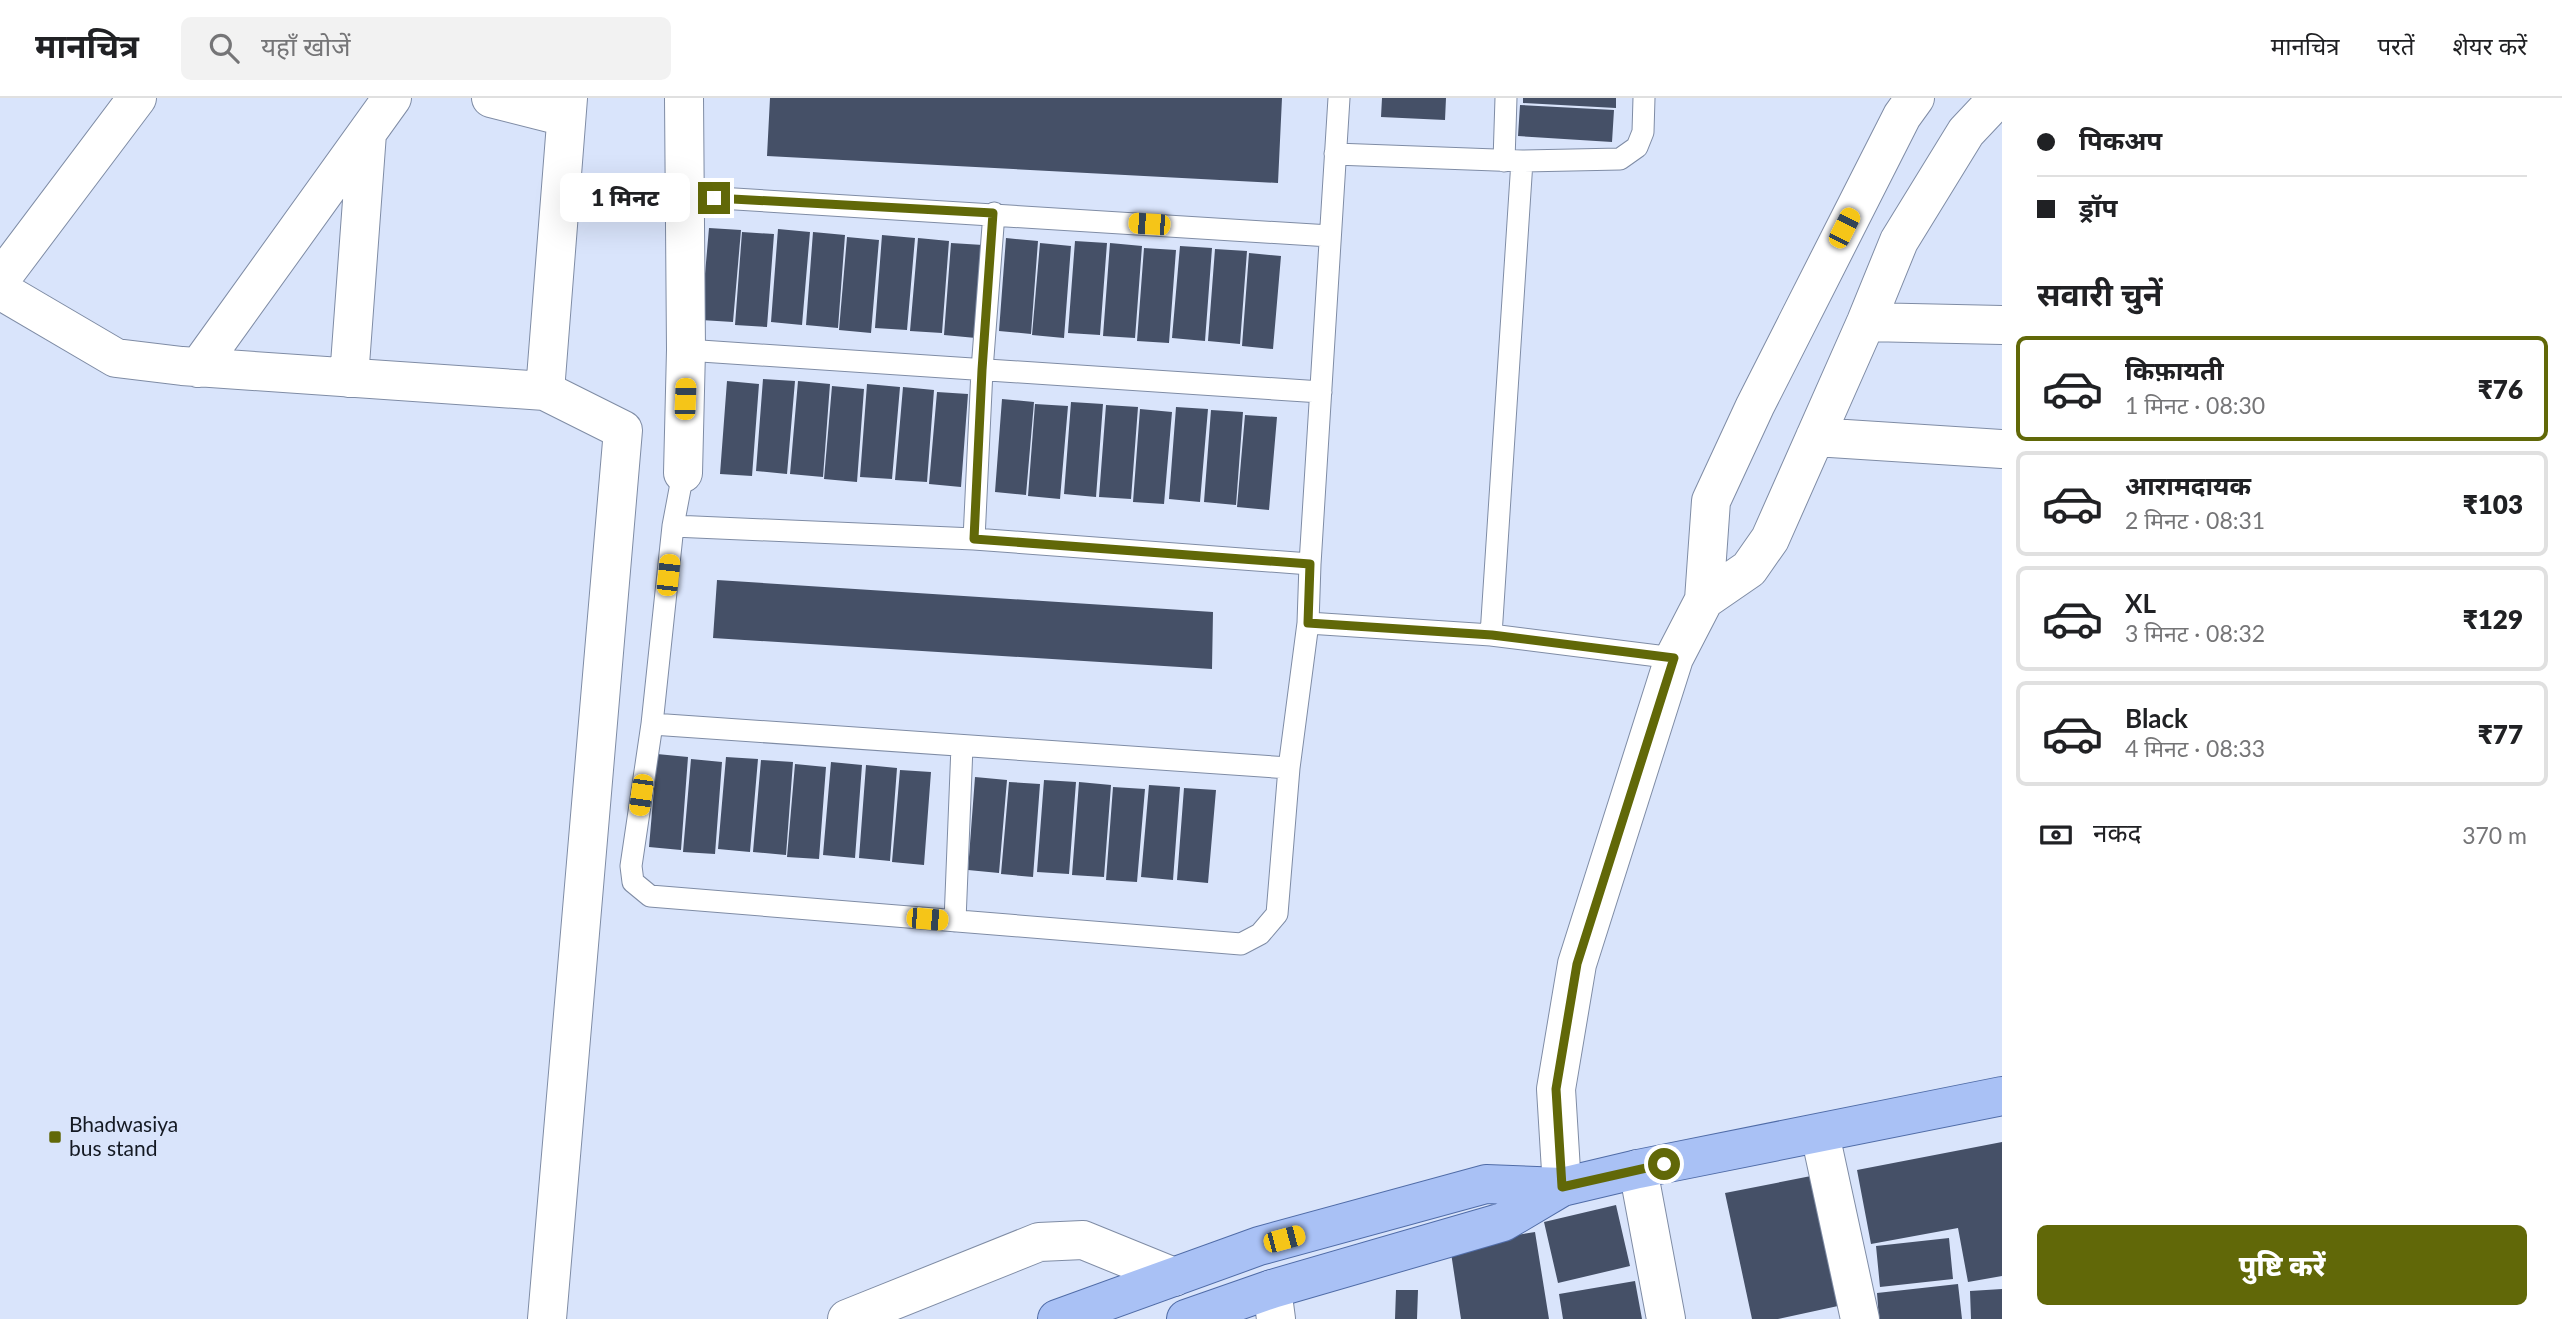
<!DOCTYPE html>
<html lang="hi">
<meta charset="utf-8">
<style>
:root{--surface:#fff;--page:#f2f2f2;--text:#202124;--muted:#757577;--line:#e0e0e0;--accent:#616808}
body{margin:0;font-family:Lato,"Noto Sans Devanagari",sans-serif;background:var(--page);color:var(--text);height:100vh;display:flex;flex-direction:column;font-size:26px;white-space:nowrap}
*{box-sizing:border-box;margin:0}
p{font-size:23px;color:var(--muted)}
.icon{flex:none;width:38px;height:38px;fill:none;stroke:currentColor;stroke-width:2;stroke-linecap:round;stroke-linejoin:round}
.map{position:relative;flex:1;overflow:hidden}
.drawer{display:flex;flex-direction:column;background:var(--surface);width:560px}
.drawer>*{flex:none}
.top-card{display:grid;align-content:center;height:154px;padding:0 35px;background:var(--surface)}
.end{position:absolute;width:32px;height:32px;margin:-16px;border:9px solid #616808;background:#fff;box-shadow:0 0 0 4px #fff}
.from{border-radius:50%}
.bubble{position:absolute;height:49px;border-radius:10px;background:var(--surface);box-shadow:0 7px 28px #0002;font-size:23px;font-weight:800;line-height:49px;text-align:center}
.car{position:absolute;width:21px;height:42px;margin:-21px -10px;border-radius:9px;box-shadow:0 0 5px 2px #0007;background:linear-gradient(#f5c518 24%,#345 0 40%,#f5c518 0 76%,#345 0 86%,#f5c518 0)}
.top-card b{display:flex;align-items:center;gap:24px;height:66px;font-size:26px}
.top-card b+b{border-top:2px solid var(--line)}
.top-card i{width:18px;height:18px;background:var(--text)}
ul{padding:0;list-style:none}
li{display:flex;align-items:center;gap:21px;height:105px;margin:0 14px 10px;padding:0 21px;border:4px solid var(--line);border-radius:10px}
li div{flex:1}
li b{display:block;font-size:26px}
li em{font-style:normal;font-weight:800}
li.current{border-color:var(--accent)}
li>.icon{width:63px;height:63px;stroke-width:1.5}
h2{padding:0 35px;font-size:32px;line-height:84px}
.pay{display:flex;align-items:center;gap:18px;height:77px;padding:0 35px;font-size:26px}
.pay p{margin-inline-start:auto}
.cta{display:flex;gap:14px;margin-top:auto;padding:14px 35px}
.cta a{flex:1;height:80px;border-radius:10px;background:var(--accent);color:#fff;font-size:28px;font-weight:800;line-height:80px;text-align:center}
header{display:flex;align-items:center;gap:42px;box-sizing:border-box;height:98px;padding:0 35px;background:var(--surface);border-bottom:2px solid var(--line)}
header strong{font-size:33px}
nav{display:flex;gap:38px;margin-inline-start:auto;font-size:24px}
.search{width:490px;height:63px;background:var(--page);display:flex;align-items:center;gap:18px;box-sizing:border-box;padding:0 24px;border-radius:10px;color:var(--muted);font-size:26px}
main{display:flex;flex:1;min-height:0}
.map>svg:first-child{display:block}
</style>
<header>
<strong>मानचित्र</strong>
<div class="search"><svg class="icon" aria-label="search" viewBox="0 0 24 24"><circle cx="10" cy="10" r="6"/><path d="M15 15l6 6"/></svg>यहाँ खोजें</div>
<nav><a>मानचित्र</a><a>परतें</a><a>शेयर करें</a></nav>
</header>
<main>
<div class="map">
<svg width="2002" height="1221" viewBox="0 0 2002 1221">
<rect width="100%" height="100%" fill="#d9e4fb"/>
<!-- building -->
<path fill="#455067" d="M770 0H1282L1278 85 767 58Z
M1382 0H1446L1445 22 1381 19Z
M1523 0H1616V10L1523 5Z
M1520 7 1614 12 1612 44 1518 38Z
M709 130 741 132 733 224 701 222Z
M778 131 810 134 802 227 771 224Z
M742 134 774 136 767 229 735 227Z
M813 134 845 137 838 230 806 227Z
M882 137 915 140 907 232 875 230Z
M847 139 879 142 871 235 839 232Z
M918 140 949 143 942 235 910 233Z
M1006 140 1038 143 1031 236 999 233Z
M1075 143 1107 145 1100 237 1068 235Z
M951 145 983 147 976 240 944 237Z
M1040 145 1071 148 1064 240 1032 237Z
M1110 145 1142 148 1135 240 1103 238Z
M1180 148 1212 150 1205 243 1172 240Z
M1144 150 1176 152 1169 245 1137 243Z
M1215 151 1247 153 1240 246 1208 243Z
M1249 155 1281 158 1273 251 1242 248Z
M763 281 795 283 787 376 756 373Z
M727 283 759 286 752 378 720 376Z
M798 283 830 286 823 379 790 376Z
M867 286 900 289 892 381 860 379Z
M832 288 864 291 857 384 824 381Z
M903 289 934 292 927 384 895 382Z
M937 294 968 296 961 389 929 386Z
M1002 301 1034 304 1026 397 995 394Z
M1071 304 1103 306 1096 399 1064 396Z
M1035 306 1068 308 1060 401 1028 398Z
M1106 307 1138 309 1131 401 1099 399Z
M1176 309 1208 311 1200 404 1169 401Z
M1140 311 1172 314 1164 406 1133 404Z
M1211 312 1243 314 1236 407 1204 404Z
M1245 317 1277 319 1269 412 1237 409Z
M717 482 1213 514 1212 571 713 540Z
M657 656 688 659 681 752 649 749Z
M726 659 758 661 750 754 718 751Z
M691 661 722 664 715 756 683 754Z
M761 662 793 664 786 757 753 754Z
M831 664 862 667 855 760 823 757Z
M795 666 826 669 819 761 787 759Z
M866 667 897 670 890 763 859 760Z
M900 672 931 674 924 767 892 764Z
M975 679 1007 682 999 775 968 772Z
M1044 682 1076 684 1069 776 1037 774Z
M1009 684 1040 686 1033 779 1001 776Z
M1079 684 1111 687 1104 779 1072 777Z
M1149 687 1180 689 1173 782 1141 779Z
M1113 689 1145 691 1137 784 1106 782Z
M1184 690 1216 692 1208 785 1177 782Z
M2002 1044V1178L1968 1184 1958 1130 1871 1146 1857 1072Z
M1811 1078 1838 1208 1778 1221H1752L1725 1095Z
M1616 1107 1630 1168 1558 1185 1544 1124Z
M1535 1134 1549 1221H1461L1450 1148Z
M1949 1140 1953 1181 1880 1189 1876 1148Z
M1635 1183 1642 1221H1563L1559 1196Z
M1958 1186 1962 1221H1879L1877 1195Z
M2002 1191V1221H1971L1970 1193Z
M1396 1192H1418L1417 1221H1395Z"/>
<g fill="none" stroke-linecap="round" stroke-linejoin="round">
<defs>
<path id="lane" d="M1335 56 1522 63 1491 537
M1504 63 1506 0
M1522 63 1620 61 1637 49 1643 34 1644 0
M686 98 1330 138
M686 252 1321 294
M683 375 673 428 974 441 1310 466 1308 525 1491 537 1674 560
M673 428 652 626 1289 670 1308 525
M974 441 982 272 994 115
M1310 466 1339 0
M652 626 631 768 633 784 650 798 1241 846 1260 836 1277 816 1289 670
M955 823 962 648"/>
<path id="street" d="M491 0 566 19
M0 182 137 0
M0 192 116 260 182 268 545 293 568 0
M1866 224 2002 227
M198 270 392 0
M349 280 367 35
M545 293 623 332 547 1221
M1815 339 2002 351
M683 375 686 252 684 0
M1704 502 1749 471 1770 441 1866 224 1899 143 1966 34 1998 0
M1820 1036 1860 1221
M1638 1071 1666 1221
M1562 1089 1556 991 1577 866 1674 560 1704 502 1711 403 1755 308 1902 18 1915 0
M1272 1191 1276 1221
M847 1221 1039 1144 1083 1142 1174 1179"/>
<path id="primary" d="M1057 1221 1259 1148 1486 1086 1562 1089 1638 1071 2002 998
M1186 1221 1272 1191 1503 1124 1562 1089"/>
</defs>
<!-- lane casing -->
<use href="#lane" stroke="#7f8ca5" stroke-width="23"/>
<!-- street casing -->
<use href="#street" stroke="#7f8ca5" stroke-width="40"/>
<!-- primary casing -->
<use href="#primary" stroke="#506ca7" stroke-width="40"/>
<!-- lane -->
<use href="#lane" stroke="#fff" stroke-width="21"/>
<!-- street -->
<use href="#street" stroke="#fff" stroke-width="38"/>
<!-- primary -->
<use href="#primary" stroke="#a9c1f5" stroke-width="38"/>
</g>
<g fill="none" stroke-linecap="round" stroke-linejoin="round">
<!-- route -->
<path stroke="#616808" stroke-width="9" d="M714 100 993 115 982 272 974 441 1310 466 1308 525 1492 537 1674 560 1577 866 1556 991 1562 1089 1664 1066"/>
</g>
<!-- markers -->
<rect fill="#616808" stroke="#d9e4fb" stroke-width="2.5" x="48" y="1032" width="14" height="14" rx="3.5"/>
<g text-anchor="middle" stroke-width="7" stroke-linejoin="round" paint-order="stroke">
<!-- poi labels -->
<g font-size="21" fill="#141923" stroke="#d9e4fb" text-anchor="start">
<text x="69" y="1034">Bhadwasiya<tspan x="69" dy="24">bus stand</tspan></text>
</g>
</g>
</svg>
<i class="end from" style="left:1664px;top:1066px"></i>
<i class="end" style="left:714px;top:100px"></i>
<div class="bubble" style="left:560px;top:75px;width:130px">1 मिनट</div>
<i class="car" style="left:1149px;top:126px;rotate:274deg"></i>
<i class="car" style="left:1844px;top:130px;rotate:27deg"></i>
<i class="car" style="left:685px;top:301px;rotate:2deg"></i>
<i class="car" style="left:668px;top:477px;rotate:6deg"></i>
<i class="car" style="left:641px;top:697px;rotate:188deg"></i>
<i class="car" style="left:927px;top:821px;rotate:95deg"></i>
<i class="car" style="left:1284px;top:1141px;rotate:75deg"></i>
</div>
<section class="drawer">
<div class="top-card">
<b><i class="from"></i>पिकअप</b>
<b><i></i>ड्रॉप</b>
</div>
<h2>सवारी चुनें</h2>
<ul>
<li class="current"><svg class="icon" aria-label="car" viewBox="0 0 24 24"><path d="M5 17H2v-5l4-1 3-4h7l3 4 3 1v5h-3M9 17h6M6 11h13"/><circle cx="7" cy="17" r="2"/><circle cx="17" cy="17" r="2"/></svg><div><b>किफ़ायती</b><p>1 मिनट · 08:30</p></div><em>₹76</em></li>
<li><svg class="icon" aria-label="car" viewBox="0 0 24 24"><path d="M5 17H2v-5l4-1 3-4h7l3 4 3 1v5h-3M9 17h6M6 11h13"/><circle cx="7" cy="17" r="2"/><circle cx="17" cy="17" r="2"/></svg><div><b>आरामदायक</b><p>2 मिनट · 08:31</p></div><em>₹103</em></li>
<li><svg class="icon" aria-label="car" viewBox="0 0 24 24"><path d="M5 17H2v-5l4-1 3-4h7l3 4 3 1v5h-3M9 17h6M6 11h13"/><circle cx="7" cy="17" r="2"/><circle cx="17" cy="17" r="2"/></svg><div><b>XL</b><p>3 मिनट · 08:32</p></div><em>₹129</em></li>
<li><svg class="icon" aria-label="car" viewBox="0 0 24 24"><path d="M5 17H2v-5l4-1 3-4h7l3 4 3 1v5h-3M9 17h6M6 11h13"/><circle cx="7" cy="17" r="2"/><circle cx="17" cy="17" r="2"/></svg><div><b>Black</b><p>4 मिनट · 08:33</p></div><em>₹77</em></li>
</ul>
<div class="pay"><svg class="icon" aria-label="cash" viewBox="0 0 24 24"><path d="M3 7h18v10H3z"/><circle cx="12" cy="12" r="2"/></svg>नकद<p>370 m</p></div>
<div class="cta"><a>पुष्टि करें</a></div>
</section>
</main>
